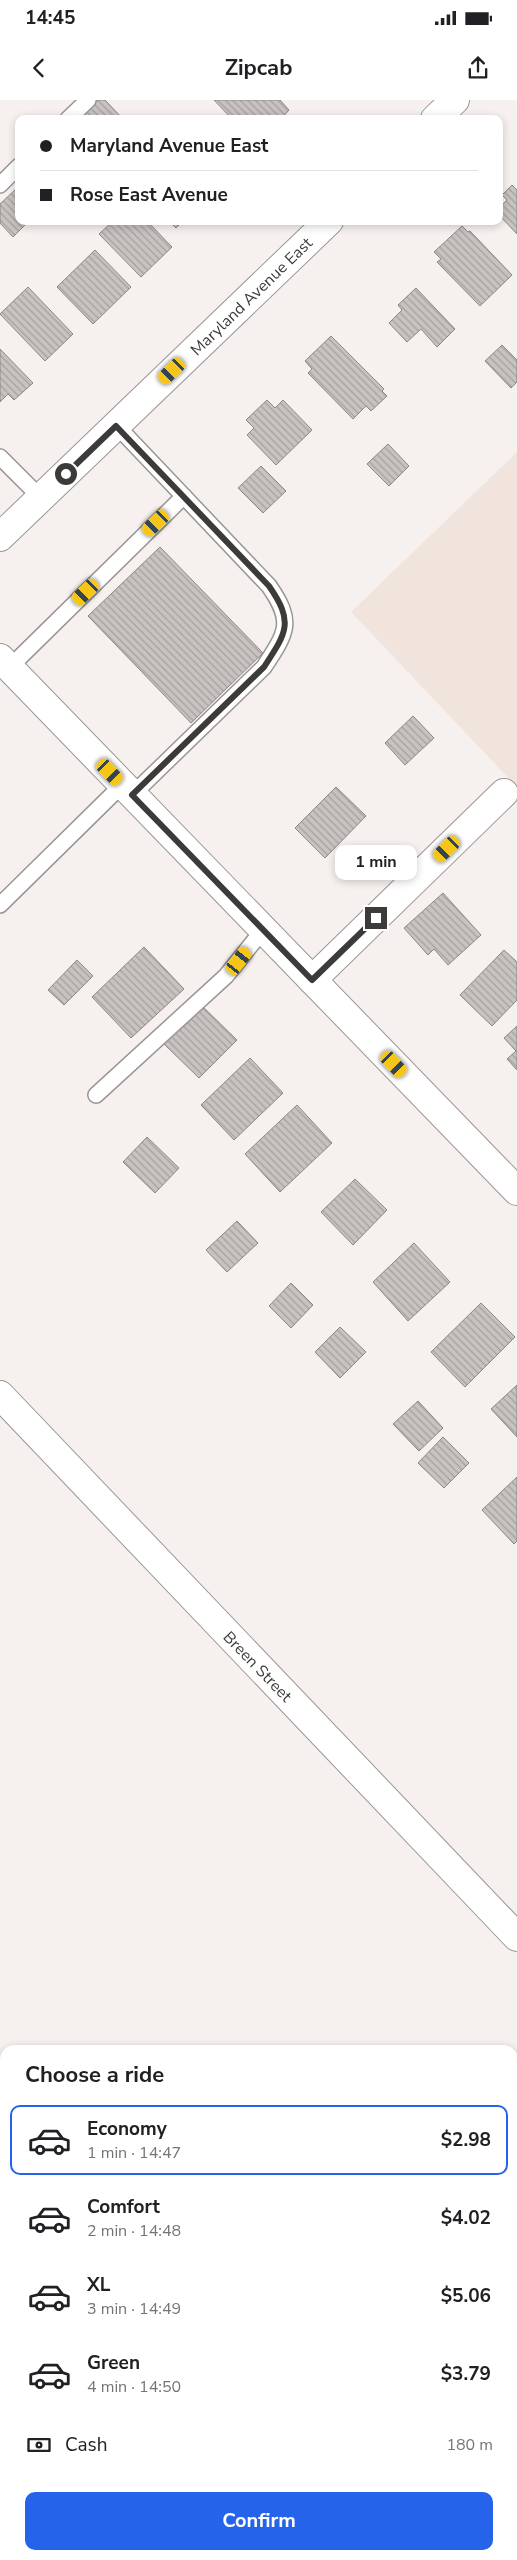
<!DOCTYPE html>
<meta charset="utf-8">
<style>
:root{--surface:#fff;--page:#f2f2f2;--text:#202124;--muted:#757577;--line:#e0e0e0;--accent:#2563eb}
body{margin:0;font-family:"Nunito Sans",sans-serif;background:var(--page);color:var(--text);height:100vh;display:flex;flex-direction:column;font-size:19px;white-space:nowrap}
*{box-sizing:border-box;margin:0}
p{font-size:16px;color:var(--muted)}
.icon{flex:none;width:28px;height:28px;fill:none;stroke:currentColor;stroke-width:2;stroke-linecap:round;stroke-linejoin:round}
.map{position:relative;flex:1;overflow:hidden}
.sheet{position:absolute;left:0px;top:1945px;width:518px;height:515px;display:flex;flex-direction:column;background:var(--surface);border-radius:15px 15px 0 0;box-shadow:0 2px 8px #0003}
.sheet>*{flex:none}
.top-card{position:absolute;left:15px;top:15px;width:488px;height:110px;border-radius:10px;box-shadow:0 2px 8px #0003;display:grid;align-content:center;height:110px;padding:0 25px;background:var(--surface)}
.end{position:absolute;width:22px;height:22px;margin:-11px;border:6px solid #3d3b3a;background:#fff;box-shadow:0 0 0 2px #fff}
.from{border-radius:50%}
.bubble{position:absolute;height:35px;border-radius:10px;background:var(--surface);box-shadow:0 2px 8px #0003;font-size:16px;font-weight:700;line-height:35px;text-align:center}
.car{position:absolute;width:15px;height:30px;margin:-15px -8px;border-radius:6px;box-shadow:0 0 4px 1px #0007;background:linear-gradient(#f5c518 24%,#345 0 40%,#f5c518 0 76%,#345 0 86%,#f5c518 0)}
.top-card b{display:flex;align-items:center;gap:18px;height:48px;font-size:19px}
.top-card b+b{border-top:1px solid var(--line)}
.top-card i{width:12px;height:12px;background:var(--text)}
ul{padding:0;list-style:none}
li{display:flex;align-items:center;gap:15px;height:70px;margin:0 10px 8px;padding:0 15px;border:2px solid transparent;border-radius:10px}
li div{flex:1}
li b{display:block;font-size:19px}
li em{font-style:normal;font-weight:700}
li.selected{border-color:var(--accent)}
li>.icon{width:45px;height:45px;stroke-width:1.5}
h2{padding:0 25px;font-size:22px;line-height:60px}
.pay{display:flex;align-items:center;gap:12px;height:55px;padding:0 25px;font-size:19px}
.pay p{margin-inline-start:auto}
.primary-button{display:flex;gap:10px;margin-top:auto;padding:10px 25px}
.primary-button a{flex:1;height:58px;border-radius:10px;background:var(--accent);color:#fff;font-size:20px;font-weight:700;line-height:58px;text-align:center}
.status{display:flex;justify-content:space-between;align-items:center;height:35px;padding:0 25px;background:var(--surface);direction:ltr}
.status svg{height:14px;fill:currentColor}
header{display:flex;justify-content:space-between;align-items:center;height:65px;padding:0 25px;background:var(--surface);font-size:22px;font-weight:700}
.map>svg:first-child{display:block}
</style>
<div class="status"><b>14:45</b><svg viewBox="0 0 49 12"><path d="M0 12V9h3v3zM5 12V6h3v6zM10 12V3h3v9zM15 12V0h3v12zM26 1h20v11H26zM47 4h2v5h-2z"/></svg></div>
<header><svg class="icon" aria-label="back" viewBox="0 0 24 24"><path d="M15 5l-7 7 7 7"/></svg>Zipcab<svg class="icon" aria-label="share" viewBox="0 0 24 24"><path d="M12 15V3M7 8l5-5 5 5M5 13v7h14v-7"/></svg></header>
<div class="map">
<svg width="517" height="2460" viewBox="0 0 517 2460">
<defs>
<pattern id="building-back-hatch" width="6" height="6" patternUnits="userSpaceOnUse" patternTransform="scale(1.25)"><rect width="6" height="6" fill="#c8c3c0"/><path d="M-1 5l2 2M0 0l6 6M5-1l2 2" fill="none" stroke="#a4a09d"/></pattern>
</defs>
<rect width="100%" height="100%" fill="#f6f1ee"/>
<!-- built -->
<path fill="#f0e4dd" d="M517 352V687L351 512Z"/>
<!-- building -->
<path fill="url(#building-back-hatch)" stroke="#8c8785" d="M98 0H105L123 19H79Z
M214 0H280L289 10 281 19H232Z
M512 85 517 90V134L499 115V108L507 100 502 95Z
M17 88 19 121H29L13 137 0 123V104Z
M107 121H147L172 147 141 177 99 134 110 124Z
M169 121H183L176 128Z
M462 126 468 132 470 131 512 175 480 206 437 162 441 159 434 152Z
M95 150 131 187 93 224 57 187Z
M28 187 73 234 45 261 0 214Z
M416 188 455 229 437 247 421 229 407 242 389 223 402 210 398 205Z
M331 236 384 289 382 291 387 296 371 311 366 306 353 319 308 273 312 269 305 261Z
M502 245 517 260V282L511 288 485 261Z
M0 249 33 283 14 300 8 294 0 302Z
M267 300 275 308 283 300 312 330 276 365 247 335 254 328 246 320Z
M388 344 409 366 389 386 367 364Z
M261 366 286 391 263 413 238 388Z
M160 447 263 553 191 623 88 516Z
M413 616 434 638 405 665 385 643Z
M336 687 366 716 325 758 295 728Z
M443 793 481 835 448 865 434 849 428 855 404 828Z
M144 847 184 889 131 938 92 897Z
M504 850 517 862V900L492 926 460 895Z
M77 860 93 876 64 905 48 890Z
M199 903 237 940 199 978 161 941Z
M517 926V970L507 959 516 951 504 938Z
M250 958 283 993 234 1040 201 1005Z
M297 1005 332 1043 280 1092 245 1054Z
M147 1037 179 1068 155 1093 123 1062Z
M355 1079 387 1110 353 1145 321 1112Z
M237 1121 258 1143 227 1172 206 1150Z
M414 1143 450 1182 408 1221 373 1182Z
M291 1183 313 1205 291 1228 269 1206Z
M481 1203 515 1237 465 1287 431 1252Z
M340 1227 366 1252 340 1278 315 1252Z
M517 1285V1337L491 1309Z
M418 1301 443 1328 419 1351 393 1324Z
M443 1337 469 1363 444 1388 418 1363Z
M517 1377V1441L514 1444 482 1410Z"/>
<g fill="none" stroke-linecap="round" stroke-linejoin="round">
<defs>
<path id="lane" d="M68 19 88 0
M0 85 19 66
M116 325 269 486C294 522 287 532 264 567L132 695
M0 357 41 398
M9 568 184 396
M0 805 122 685
M96 995 226 876 263 830"/>
<path id="street" d="M435 19 455 0
M0 437 329 121
M312 880 504 693
M0 1295 517 1837
M0 2030 5 2035
M512 2079 517 2074
M412 2455 417 2460
M116 2460 121 2455"/>
<path id="secondary" d="M0 558 517 1091"/>
</defs>
<!-- lane casing -->
<use href="#lane" stroke="#9b9694" stroke-width="18"/>
<!-- street casing -->
<use href="#street" stroke="#9b9694" stroke-width="30"/>
<!-- secondary casing -->
<use href="#secondary" stroke="#9b9694" stroke-width="30"/>
<!-- path -->
<path stroke="#a09c9a" stroke-width="3" stroke-dasharray="1 4" stroke-linecap="butt" d="M0 2095 5 2100
M346 2455 351 2460"/>
<!-- lane -->
<use href="#lane" stroke="#fff" stroke-width="15"/>
<!-- street -->
<use href="#street" stroke="#fff" stroke-width="28"/>
<!-- secondary -->
<use href="#secondary" stroke="#fff" stroke-width="28"/>
</g>
<g fill="none" stroke-linecap="round" stroke-linejoin="round">
<!-- route -->
<path stroke="#3d3b3a" stroke-width="6" d="M66 374 116 326 269 486C294 522 287 532 264 567L132 695 312 880 376 818"/>
</g>
<g text-anchor="middle" stroke-width="5" stroke-linejoin="round" paint-order="stroke">
<!-- street labels -->
<g font-size="16" fill="#3d3b3a" stroke="#fff">
<text transform="translate(251 196) rotate(-44)" y="6">Maryland Avenue East</text>
<text transform="translate(258 1566) rotate(46)" y="6">Breen Street</text>
</g>
</g>
</svg>
<i class="end from" style="left:66px;top:374px"></i>
<i class="end" style="left:376px;top:818px"></i>
<div class="bubble" style="left:335px;top:745px;width:82px">1 min</div>
<i class="car" style="left:172px;top:271px;rotate:226deg"></i>
<i class="car" style="left:156px;top:423px;rotate:226deg"></i>
<i class="car" style="left:86px;top:492px;rotate:226deg"></i>
<i class="car" style="left:110px;top:672px;rotate:136deg"></i>
<i class="car" style="left:447px;top:749px;rotate:226deg"></i>
<i class="car" style="left:239px;top:861px;rotate:38deg"></i>
<i class="car" style="left:394px;top:964px;rotate:136deg"></i>
<div class="top-card">
<b><i class="from"></i>Maryland Avenue East</b>
<b><i></i>Rose East Avenue</b>
</div>
<section class="sheet">
<h2>Choose a ride</h2>
<ul>
<li class="selected"><svg class="icon" aria-label="car" viewBox="0 0 24 24"><path d="M5 17H2v-5l4-1 3-4h7l3 4 3 1v5h-3M9 17h6M6 11h13"/><circle cx="7" cy="17" r="2"/><circle cx="17" cy="17" r="2"/></svg><div><b>Economy</b><p>1 min · 14:47</p></div><em>$2.98</em></li>
<li><svg class="icon" aria-label="car" viewBox="0 0 24 24"><path d="M5 17H2v-5l4-1 3-4h7l3 4 3 1v5h-3M9 17h6M6 11h13"/><circle cx="7" cy="17" r="2"/><circle cx="17" cy="17" r="2"/></svg><div><b>Comfort</b><p>2 min · 14:48</p></div><em>$4.02</em></li>
<li><svg class="icon" aria-label="car" viewBox="0 0 24 24"><path d="M5 17H2v-5l4-1 3-4h7l3 4 3 1v5h-3M9 17h6M6 11h13"/><circle cx="7" cy="17" r="2"/><circle cx="17" cy="17" r="2"/></svg><div><b>XL</b><p>3 min · 14:49</p></div><em>$5.06</em></li>
<li><svg class="icon" aria-label="car" viewBox="0 0 24 24"><path d="M5 17H2v-5l4-1 3-4h7l3 4 3 1v5h-3M9 17h6M6 11h13"/><circle cx="7" cy="17" r="2"/><circle cx="17" cy="17" r="2"/></svg><div><b>Green</b><p>4 min · 14:50</p></div><em>$3.79</em></li>
</ul>
<div class="pay"><svg class="icon" aria-label="cash" viewBox="0 0 24 24"><path d="M3 7h18v10H3z"/><circle cx="12" cy="12" r="2"/></svg>Cash<p>180 m</p></div>
<div class="primary-button"><a>Confirm</a></div>
</section>
</div>
